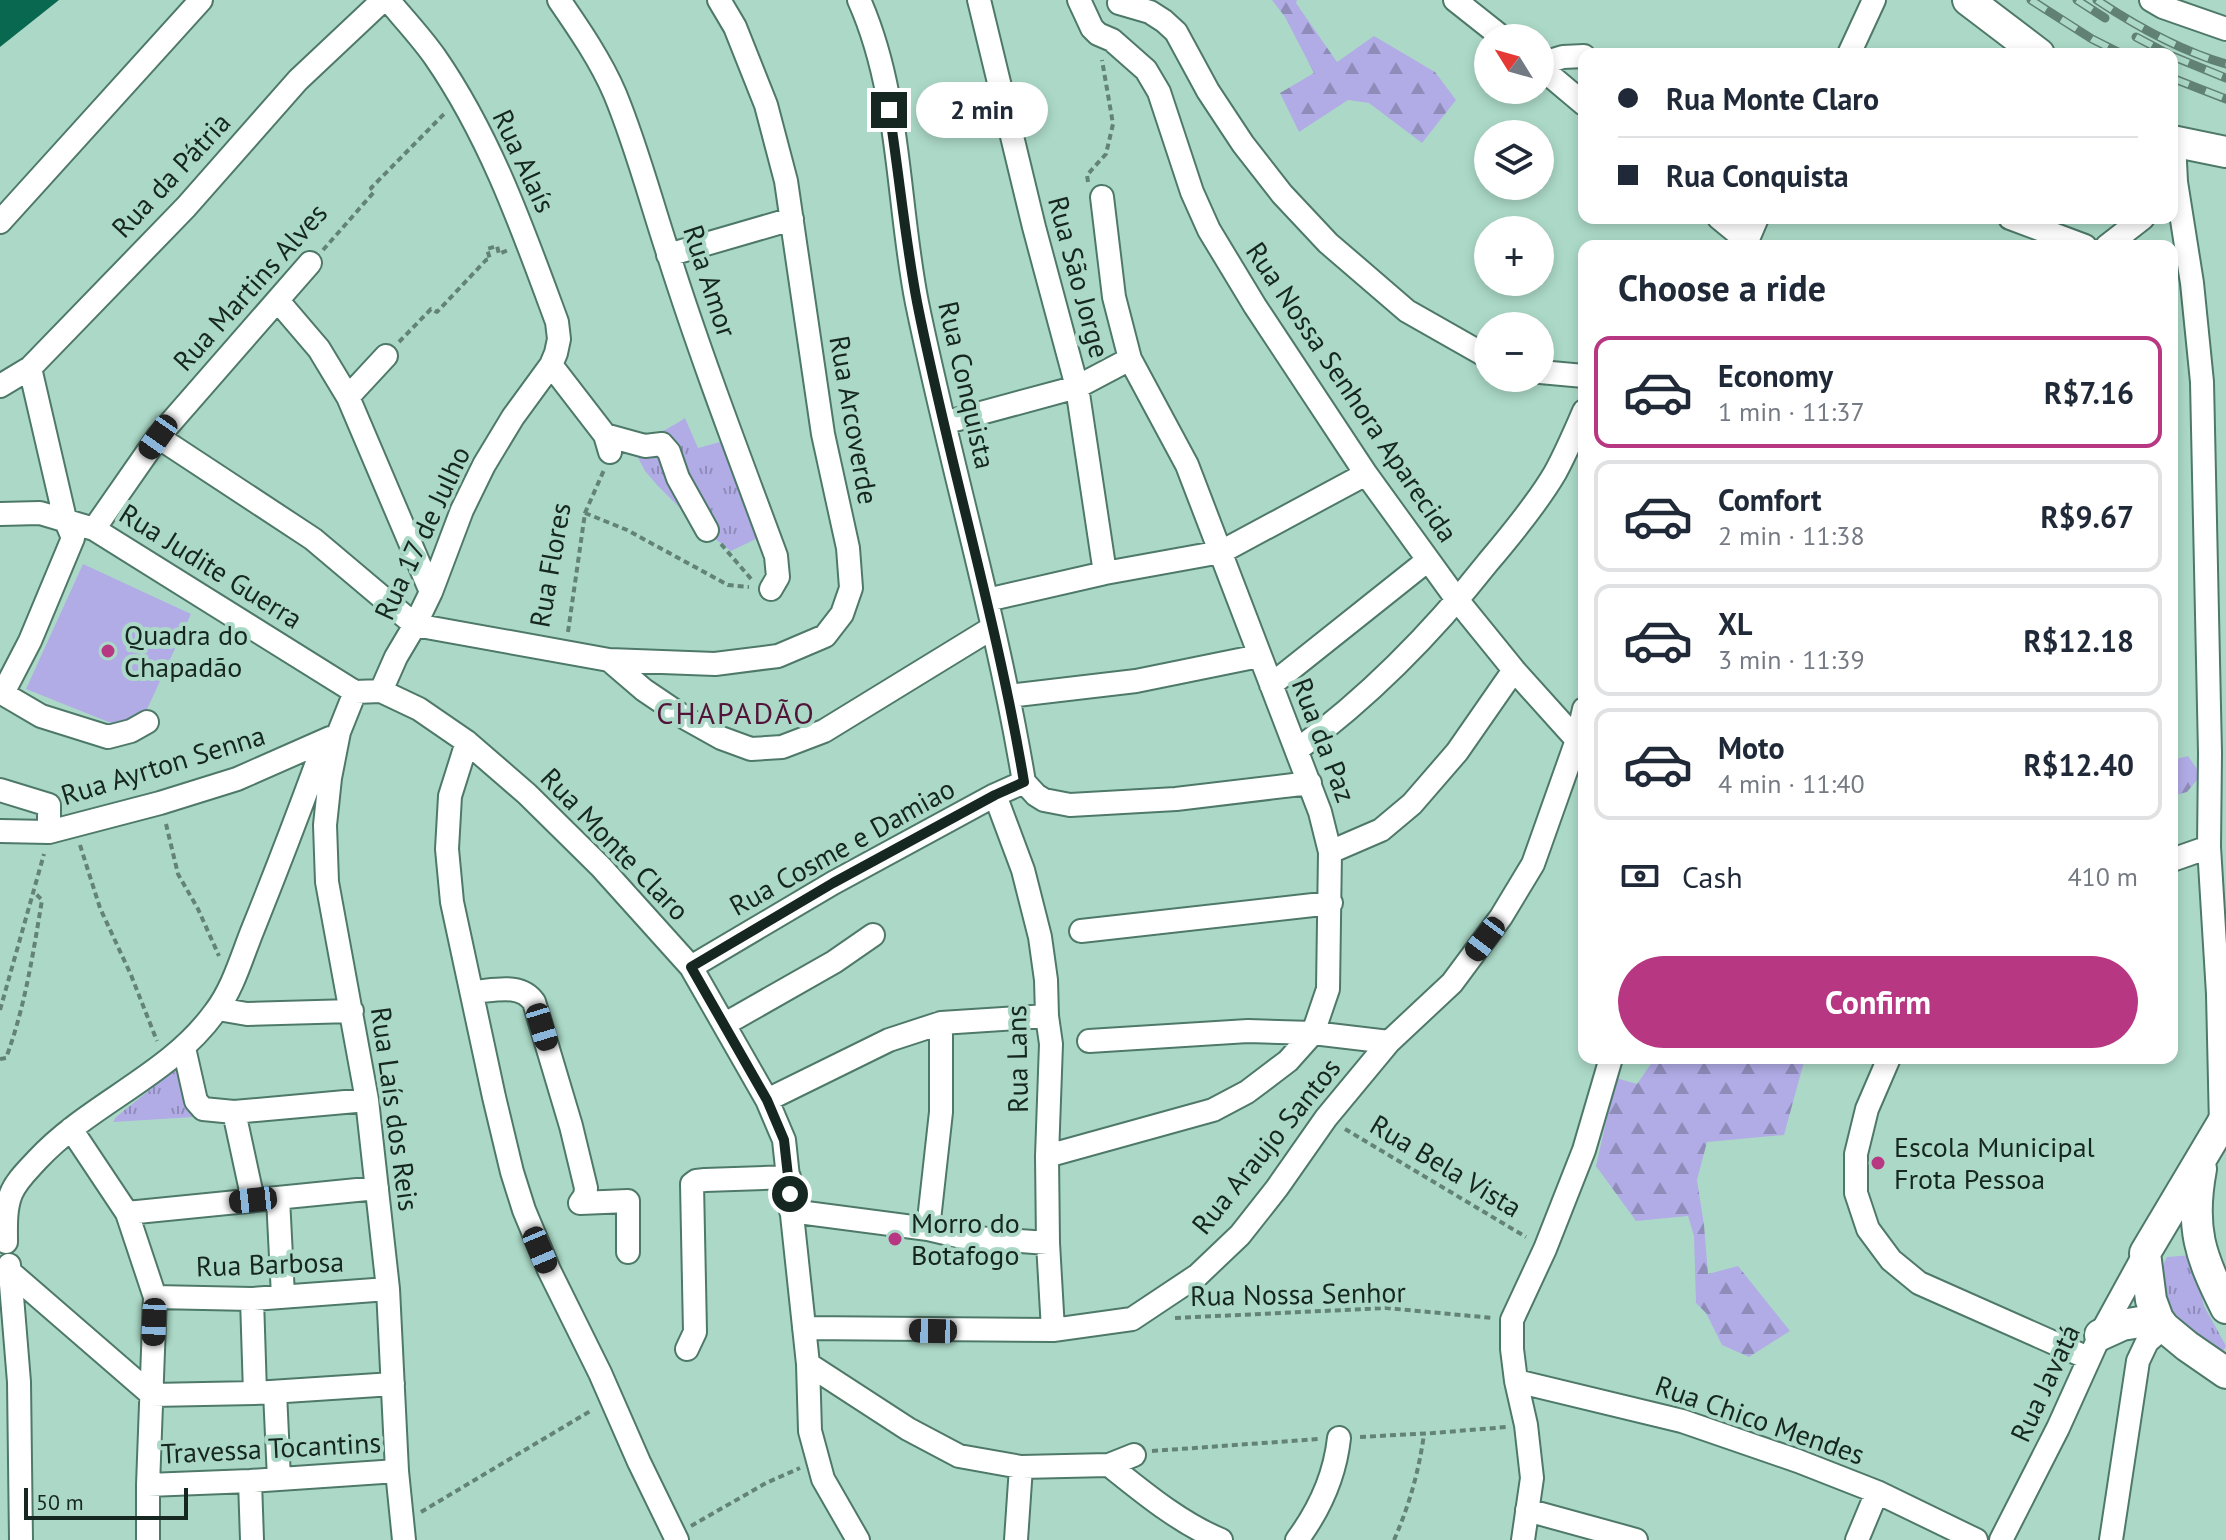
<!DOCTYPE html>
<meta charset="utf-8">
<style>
:root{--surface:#fff;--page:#f2f2f3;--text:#1f2937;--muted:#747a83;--line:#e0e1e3;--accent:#b73782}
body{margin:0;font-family:"PT Sans",sans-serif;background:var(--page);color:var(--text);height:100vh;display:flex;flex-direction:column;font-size:30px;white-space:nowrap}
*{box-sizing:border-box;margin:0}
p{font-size:26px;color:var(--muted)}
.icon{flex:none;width:44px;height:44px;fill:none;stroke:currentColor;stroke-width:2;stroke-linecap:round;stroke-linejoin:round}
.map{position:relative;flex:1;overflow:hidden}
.details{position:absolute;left:1578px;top:240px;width:600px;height:824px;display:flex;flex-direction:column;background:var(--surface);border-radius:16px;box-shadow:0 4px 12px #0003}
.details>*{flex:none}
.top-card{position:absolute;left:1578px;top:48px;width:600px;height:176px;border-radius:16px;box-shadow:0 4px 12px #0003;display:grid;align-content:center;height:176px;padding:0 40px;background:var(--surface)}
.needle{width:52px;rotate:307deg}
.buttons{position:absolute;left:1474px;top:24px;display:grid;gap:16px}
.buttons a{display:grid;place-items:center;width:80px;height:80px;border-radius:50%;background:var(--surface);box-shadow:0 4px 12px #0003;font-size:40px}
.scale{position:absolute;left:24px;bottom:20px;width:164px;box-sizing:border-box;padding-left:8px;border:4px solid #152720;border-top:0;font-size:22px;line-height:28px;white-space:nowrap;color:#152720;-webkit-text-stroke:6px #acd9c7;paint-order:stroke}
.end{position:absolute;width:36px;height:36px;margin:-18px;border:10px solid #152720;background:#fff;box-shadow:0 0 0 4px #fff}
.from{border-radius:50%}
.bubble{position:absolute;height:56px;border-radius:28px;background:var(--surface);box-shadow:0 4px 12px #0003;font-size:26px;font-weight:700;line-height:56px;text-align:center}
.car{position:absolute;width:24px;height:48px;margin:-24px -12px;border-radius:10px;box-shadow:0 0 6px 2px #0007;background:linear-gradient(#222 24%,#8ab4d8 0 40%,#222 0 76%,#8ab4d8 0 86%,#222 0)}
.top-card b{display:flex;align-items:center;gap:28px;height:76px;font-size:30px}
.top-card b+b{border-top:2px solid var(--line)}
.top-card i{width:20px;height:20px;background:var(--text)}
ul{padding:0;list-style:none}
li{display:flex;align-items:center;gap:24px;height:112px;margin:0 16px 12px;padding:0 24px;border:4px solid var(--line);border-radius:16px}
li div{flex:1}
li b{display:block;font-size:30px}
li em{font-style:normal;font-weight:700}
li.on{border-color:var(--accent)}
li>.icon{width:72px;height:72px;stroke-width:1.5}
h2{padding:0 40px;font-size:36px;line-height:96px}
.pay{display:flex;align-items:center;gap:20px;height:88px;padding:0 40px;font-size:30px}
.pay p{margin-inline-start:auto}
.action{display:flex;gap:16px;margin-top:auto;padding:16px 40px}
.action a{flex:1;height:92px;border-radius:48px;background:var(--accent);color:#fff;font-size:32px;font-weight:700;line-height:92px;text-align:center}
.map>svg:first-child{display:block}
</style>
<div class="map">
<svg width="2226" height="1540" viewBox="0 0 2226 1540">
<defs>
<pattern id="forest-firs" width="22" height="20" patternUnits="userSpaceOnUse" patternTransform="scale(2)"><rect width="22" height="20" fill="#b1ace6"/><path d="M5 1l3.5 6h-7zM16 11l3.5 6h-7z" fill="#8f8cba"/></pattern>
<pattern id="park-tufts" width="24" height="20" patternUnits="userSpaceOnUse" patternTransform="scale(2)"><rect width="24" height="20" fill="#b1ace6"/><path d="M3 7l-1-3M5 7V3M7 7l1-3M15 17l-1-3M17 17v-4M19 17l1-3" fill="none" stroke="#8f8cba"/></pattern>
</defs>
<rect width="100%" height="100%" fill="#acd9c7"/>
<!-- forest -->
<path fill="url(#forest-firs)" d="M1272 0H1297L1296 3 1337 62 1374 36 1435 72 1456 100 1422 143 1369 103 1348 100 1299 132 1280 93 1314 73 1285 17Z
M2188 756 2201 775 2187 792 2172 796V760Z
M1655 1058H1805L1784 1135 1707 1142 1697 1180 1704 1225 1708 1274 1738 1266 1790 1331 1749 1357 1722 1345 1706 1313 1696 1303 1694 1236 1688 1216 1636 1221 1596 1166 1616 1078 1637 1084Z"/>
<!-- park -->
<path fill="url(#park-tufts)" d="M685 418 698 448 720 442 762 536 731 551 697 525 657 485 645 471 634 450C649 436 668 430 685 418Z
M186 1061 194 1117 113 1122 116 1117Z
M2192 1255 2204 1306 2226 1346 2218 1360C2188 1335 2144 1300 2167 1257Z"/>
<!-- garden -->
<path fill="#b1ace6" d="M83 564 191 614 136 733 26 689Z"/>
<!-- building -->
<path fill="#096950" d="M0 0H59L0 47Z"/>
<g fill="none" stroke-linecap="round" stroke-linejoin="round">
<defs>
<path id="minor" d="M559 0C579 29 601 61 615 94 637 147 651 202 669 256 701 357 739 456 776 556L778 577 771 589
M859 0C901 94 897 203 917 303 950 463 997 620 1024 782
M979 0 1034 227 1077 387 1105 573
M1079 0 1092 28 1098 34 1112 40 1146 70 1159 92 1192 192 1209 230 1255 306 1366 474 1458 601 1514 670 1577 740 1582 750
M1455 0 1503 38
M2151 0 2163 7 2226 29
M1119 3 1150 12 1164 21 1176 32 1208 91 1243 144 1282 194 1328 243 1407 311 1488 357
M1849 54 1874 0
M1540 64 1563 57 1584 56
M1540 67 1584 104
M2174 142 2176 182 2192 283 2202 382 2210 753 2209 847 2218 994 2221 1126
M1719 218 1747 241
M2010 218 2085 246
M0 222 201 0
M1745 246 1757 218
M2107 246 2143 218
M668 255 792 219
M278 301 319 349 348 397 431 592
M551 365 605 435 610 452
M1540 372 1584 376
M0 386 30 368 186 207 298 80 383 0
M348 397 386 356
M944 423 1077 387 1130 359
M605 435 645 446 662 444 669 452 678 478 707 530
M158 437 313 539 415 625 609 660 644 690 687 719 721 738 751 749 782 747 824 731 992 628
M0 514 40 513 94 529 355 692 381 691 419 709 467 742 527 794 601 867 691 967 767 1100 784 1140 808 1364 810 1431 823 1479 858 1540
M94 529 158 437 310 263
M987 600 1105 573 1221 552 1366 474
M609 660 715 664 778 656 825 636 842 614 851 588 848 548 823 434 786 181 766 105 735 27 719 0
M1271 685 1428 560
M381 691 396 657 415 625 431 592 462 510 484 465 513 417 551 365 556 353 559 339 557 322C523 230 491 138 435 57 421 37 404 19 388 0
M0 692 41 716 108 737 131 731 147 722
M355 692 339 732 330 778 325 825 327 882 367 1100 388 1289 397 1471 404 1540
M3 693 30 641 73 538 65 519 30 368
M1009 696 1136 681 1259 656
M467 742 450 796 447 849 452 902 494 1097 512 1172 524 1210 549 1270 600 1373 639 1462 677 1540
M1297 750C1369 697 1433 632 1489 561 1511 535 1538 502 1555 473 1566 453 1575 432 1584 411
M1024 782 1036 795 1044 800 1070 805 1176 799 1310 783
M0 790 49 805V832
M995 795 1023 870 1040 937 1046 980 1047 1016 1051 1044 1047 1156 1048 1243 1053 1330
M0 831 49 832 160 803 237 779 330 738
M1330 852 1381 830 1412 804 1457 752 1514 670
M2172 860 2209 847
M1081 931 1331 903
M691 967 833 883 995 795 1024 782
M472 992C493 991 520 982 534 1002L571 1126 586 1188 585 1196 580 1203
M218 1009 247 1014 352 1011
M725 1024 834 962 873 935
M1089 1041 1248 1031 1313 1033 1389 1042
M184 1048 196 1101 203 1109 234 1112 367 1100
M1889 1058 1867 1109 1856 1154V1193L1868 1229 1891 1260 1919 1283 2088 1358
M767 1100 889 1040 941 1023 1047 1016
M234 1112 253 1200
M71 1129 127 1213 155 1297 148 1485V1540
M1047 1156 1213 1110 1247 1092 1288 1061 1313 1033 1328 989 1330 852 1320 812 1187 465 1130 359 1114 297 1102 197
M278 1198 283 1296
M580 1203 628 1201V1252
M791 1211 928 1229 962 1237 1048 1243
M127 1213 377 1188
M928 1229 941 1112V1023
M6 1242C6 1226 5 1209 11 1194 16 1181 28 1170 37 1160 90 1103 169 1076 215 1012 233 989 242 956 253 929 278 867 302 804 325 741
M9 1265 10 1272 152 1395
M10 1272 19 1382 21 1540
M155 1297 252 1299 388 1289
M252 1299 255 1393
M804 1328 1053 1330 1132 1319 1198 1275 1240 1235 1277 1188 1326 1118 1389 1042 1452 983 1501 917 1533 864 1577 740 1584 709
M687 1349 695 1332 692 1184 696 1181 705 1180 789 1177
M808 1364 908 1429 959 1456 1021 1467 1109 1465 1134 1455
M1516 1381 1682 1421 1798 1461 1877 1492 1976 1540
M275 1392 279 1479
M152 1395 255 1393 393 1384
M1109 1465C1144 1493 1180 1523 1221 1540
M250 1481 252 1540
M148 1485 250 1481 397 1471
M1527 1510 1636 1540
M1016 1540 1021 1467
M1297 1540C1320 1509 1335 1475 1339 1438
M1523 1540 1532 1478 1526 1425 1516 1381 1512 1349V1320L1545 1249 1584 1150 1611 1058
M1857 1540 1877 1492
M2001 1540 2058 1428 2100 1335 2145 1253
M2111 1540 2138 1361 2147 1342 2164 1327"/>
<path id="major" d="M1968 0 2039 54
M2172 141 2226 152
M2226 1117 2145 1253 2151 1300 2158 1319 2164 1327 2187 1346 2226 1373
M2201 1169C2190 1228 2200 1256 2226 1308
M2100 1335 2122 1325 2158 1319"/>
</defs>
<!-- minor casing -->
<use href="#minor" stroke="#4e7969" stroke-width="26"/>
<!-- major casing -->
<use href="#major" stroke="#4e7969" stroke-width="34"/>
<!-- path -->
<path stroke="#638377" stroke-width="4" stroke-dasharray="6 4" stroke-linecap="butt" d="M1088 182 1087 175 1106 154 1113 124 1102 60
M323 250 374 192 371 188 445 113
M399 342 431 309 437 312 486 260 490 259 487 249 497 246 499 254 508 250
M585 513 627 530 728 585 749 587
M721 544 752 580
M568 632 585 513 604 470
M166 824 178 874 198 909 219 956
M80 845 100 908 131 975 157 1041
M0 1010 44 854
M0 1059 6 1058C25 1007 33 954 42 900L34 892
M1345 1129 1526 1237
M1175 1318 1386 1308 1493 1318
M1360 1437 1433 1433 1507 1427
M1152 1451 1319 1439
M421 1512 592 1410
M691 1526 766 1483 800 1468
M1394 1540C1409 1506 1419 1471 1424 1434"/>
<!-- minor -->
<use href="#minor" stroke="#fff" stroke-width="22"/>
<!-- major -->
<use href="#major" stroke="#fff" stroke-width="30"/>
<defs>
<path id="rail" d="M2031 0 2092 39 2122 54
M2077 0 2105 18
M2097 0C2136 26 2181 51 2226 64
M2136 37 2168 54
M2172 56 2226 78
M2172 78 2226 99"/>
</defs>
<!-- rail casing -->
<use href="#rail" stroke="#618174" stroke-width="9"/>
<!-- rail -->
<use href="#rail" stroke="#acd9c7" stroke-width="6" stroke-dasharray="18" stroke-linecap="butt"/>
</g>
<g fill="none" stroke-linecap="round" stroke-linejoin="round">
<!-- route -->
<path stroke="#152720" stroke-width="10" d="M790 1194 784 1140 767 1100 691 967 833 883 995 795 1024 782C997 620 949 463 917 302 905 239 899 173 889 110"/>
</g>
<!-- markers -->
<g fill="#b73782" stroke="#acd9c7" stroke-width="3">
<circle cx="108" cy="651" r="8"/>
<circle cx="1878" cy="1163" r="8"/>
<circle cx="895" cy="1239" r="8"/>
</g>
<g text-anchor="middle" stroke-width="8" stroke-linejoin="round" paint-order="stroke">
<!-- street labels -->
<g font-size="28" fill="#152720" stroke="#acd9c7">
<text transform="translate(524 161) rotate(65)" y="10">Rua Alaís</text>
<text transform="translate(171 175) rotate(-47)" y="10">Rua da Pátria</text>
<text transform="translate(1079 277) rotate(75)" y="10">Rua São Jorge</text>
<text transform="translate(710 281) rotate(72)" y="10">Rua Amor</text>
<text transform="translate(250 287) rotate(-48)" y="10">Rua Martins Alves</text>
<text transform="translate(967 385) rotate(77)" y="10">Rua Conquista</text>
<text transform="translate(1352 392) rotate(56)" y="10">Rua Nossa Senhora Aparecida</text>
<text transform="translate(854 420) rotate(80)" y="10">Rua Arcoverde</text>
<text transform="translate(422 533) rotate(-65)" y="10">Rua 17 de Julho</text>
<text transform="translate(550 565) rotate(-80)" y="10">Rua Flores</text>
<text transform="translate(211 566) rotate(32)" y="10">Rua Judite Guerra</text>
<text transform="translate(1324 740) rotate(69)" y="10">Rua da Paz</text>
<text transform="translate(163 765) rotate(-17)" y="10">Rua Ayrton Senna</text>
<text transform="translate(615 844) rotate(46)" y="10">Rua Monte Claro</text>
<text transform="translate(842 847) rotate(-29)" y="10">Rua Cosme e Damiao</text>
<text transform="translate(1017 1059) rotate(-91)" y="10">Rua Lans</text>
<text transform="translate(395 1109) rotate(82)" y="10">Rua Laís dos Reis</text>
<text transform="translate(1266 1146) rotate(-51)" y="10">Rua Araujo Santos</text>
<text transform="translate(1446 1166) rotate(31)" y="10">Rua Bela Vista</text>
<text transform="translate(270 1264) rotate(-2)" y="10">Rua Barbosa</text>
<text transform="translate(1298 1294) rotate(-1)" y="10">Rua Nossa Senhor</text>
<text transform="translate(2045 1383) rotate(-65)" y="10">Rua Javatá</text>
<text transform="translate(1760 1420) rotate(19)" y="10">Rua Chico Mendes</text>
<text transform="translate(271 1448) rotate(-3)" y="10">Travessa Tocantins</text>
</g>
<!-- poi labels -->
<g font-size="28" fill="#152720" stroke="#acd9c7" text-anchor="start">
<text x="124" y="645">Quadra do<tspan x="124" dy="32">Chapadão</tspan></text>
<text x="1894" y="1157">Escola Municipal<tspan x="1894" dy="32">Frota Pessoa</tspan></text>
<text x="911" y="1233">Morro do<tspan x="911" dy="32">Botafogo</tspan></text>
</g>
<!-- neighbourhood labels -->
<g font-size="30" letter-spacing="2" fill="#521539" stroke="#acd9c7">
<text x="736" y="724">CHAPADÃO</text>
</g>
</g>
</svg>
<div class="buttons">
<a><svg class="needle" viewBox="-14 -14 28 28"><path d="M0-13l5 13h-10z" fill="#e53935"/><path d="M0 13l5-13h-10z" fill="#747a83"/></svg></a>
<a><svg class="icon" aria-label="layers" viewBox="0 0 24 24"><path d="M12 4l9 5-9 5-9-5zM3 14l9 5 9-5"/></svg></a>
<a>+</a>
<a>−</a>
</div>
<div class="scale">50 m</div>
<i class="end from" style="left:790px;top:1194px"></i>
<i class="end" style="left:889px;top:110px"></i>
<div class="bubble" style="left:916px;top:82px;width:132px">2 min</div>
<i class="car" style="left:158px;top:437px;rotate:215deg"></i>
<i class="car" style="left:1485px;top:939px;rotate:217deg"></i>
<i class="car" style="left:542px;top:1027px;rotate:163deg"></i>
<i class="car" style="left:253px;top:1200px;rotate:264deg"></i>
<i class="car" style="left:540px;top:1250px;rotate:157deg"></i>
<i class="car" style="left:154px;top:1322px;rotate:182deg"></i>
<i class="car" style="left:933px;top:1331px;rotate:271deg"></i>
<div class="top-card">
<b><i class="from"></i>Rua Monte Claro</b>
<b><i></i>Rua Conquista</b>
</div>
<section class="details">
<h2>Choose a ride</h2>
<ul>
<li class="on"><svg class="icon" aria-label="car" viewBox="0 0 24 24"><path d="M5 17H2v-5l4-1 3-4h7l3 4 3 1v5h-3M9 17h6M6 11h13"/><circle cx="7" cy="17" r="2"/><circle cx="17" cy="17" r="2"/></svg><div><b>Economy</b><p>1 min · 11:37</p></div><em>R$7.16</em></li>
<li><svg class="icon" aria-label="car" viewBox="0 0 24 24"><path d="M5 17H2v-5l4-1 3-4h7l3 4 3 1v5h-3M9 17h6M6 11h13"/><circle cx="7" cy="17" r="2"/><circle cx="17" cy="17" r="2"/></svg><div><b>Comfort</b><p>2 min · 11:38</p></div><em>R$9.67</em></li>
<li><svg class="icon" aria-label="car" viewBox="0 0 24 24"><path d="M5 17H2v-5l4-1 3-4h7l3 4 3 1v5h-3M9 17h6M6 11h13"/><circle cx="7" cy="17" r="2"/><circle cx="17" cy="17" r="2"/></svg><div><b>XL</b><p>3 min · 11:39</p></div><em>R$12.18</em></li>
<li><svg class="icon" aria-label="car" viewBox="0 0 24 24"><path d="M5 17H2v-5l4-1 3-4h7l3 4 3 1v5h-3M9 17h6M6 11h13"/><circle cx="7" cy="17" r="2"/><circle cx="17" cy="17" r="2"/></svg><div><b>Moto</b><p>4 min · 11:40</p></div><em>R$12.40</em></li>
</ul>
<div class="pay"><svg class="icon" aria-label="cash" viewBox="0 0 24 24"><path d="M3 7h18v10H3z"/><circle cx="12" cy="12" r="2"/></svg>Cash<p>410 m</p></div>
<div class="action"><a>Confirm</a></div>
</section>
</div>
